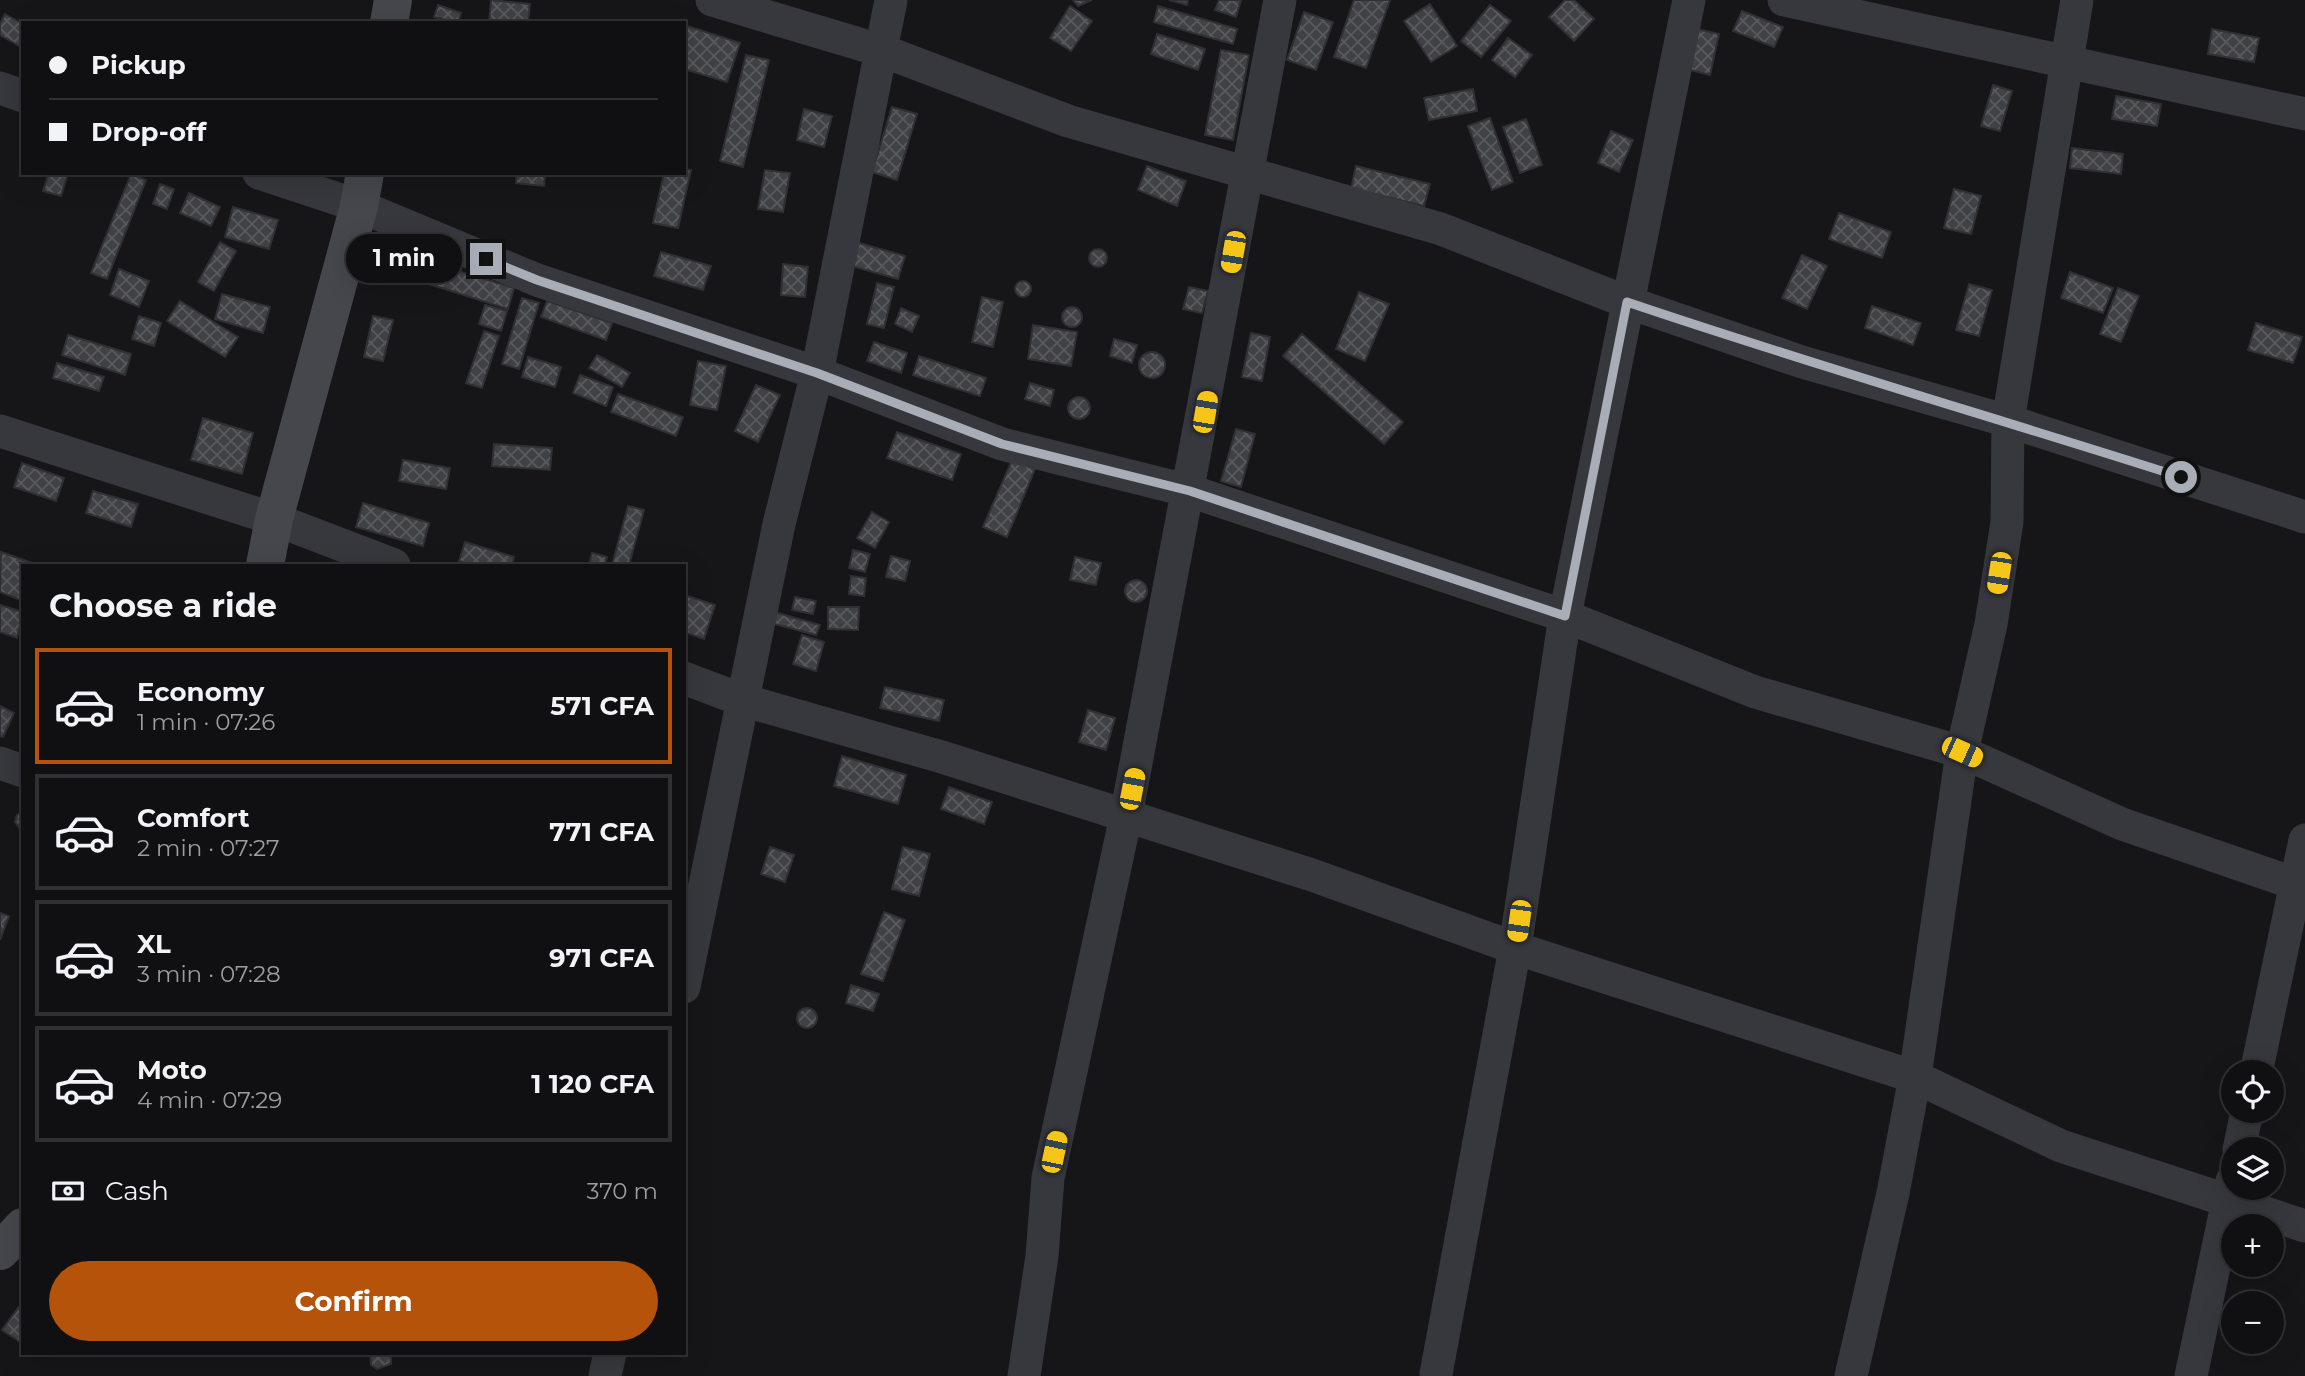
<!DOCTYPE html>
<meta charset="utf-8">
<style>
:root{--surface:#101012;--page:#19191b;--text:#f1f3f6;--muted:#9c9d9f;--line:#303032;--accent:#b45309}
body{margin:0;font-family:Montserrat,sans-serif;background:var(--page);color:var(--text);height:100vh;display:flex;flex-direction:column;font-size:26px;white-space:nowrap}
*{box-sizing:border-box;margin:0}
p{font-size:23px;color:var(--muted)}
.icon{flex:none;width:38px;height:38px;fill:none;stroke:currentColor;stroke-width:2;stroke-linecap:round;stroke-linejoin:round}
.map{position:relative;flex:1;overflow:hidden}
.details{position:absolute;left:21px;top:564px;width:665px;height:791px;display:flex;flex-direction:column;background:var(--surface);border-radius:0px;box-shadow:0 7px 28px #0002,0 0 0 2px var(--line)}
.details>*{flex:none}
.guide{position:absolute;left:21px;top:21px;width:665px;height:154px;border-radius:0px;box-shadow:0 7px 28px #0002,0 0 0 2px var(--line);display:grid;align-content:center;height:154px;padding:0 28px;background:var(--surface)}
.controls{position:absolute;left:2221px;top:1060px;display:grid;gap:14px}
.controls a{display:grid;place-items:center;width:63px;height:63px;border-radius:50%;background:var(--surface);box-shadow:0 7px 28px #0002,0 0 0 2px var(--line);font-size:35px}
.end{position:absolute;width:32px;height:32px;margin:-16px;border:9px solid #a8adb8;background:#111;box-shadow:0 0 0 4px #111}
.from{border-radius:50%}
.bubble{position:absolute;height:49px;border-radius:24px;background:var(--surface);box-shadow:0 7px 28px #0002,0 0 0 2px var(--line);font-size:23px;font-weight:700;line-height:49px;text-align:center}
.car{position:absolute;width:21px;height:42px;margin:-21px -10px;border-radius:9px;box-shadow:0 0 5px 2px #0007;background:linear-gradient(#f5c518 24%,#345 0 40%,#f5c518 0 76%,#345 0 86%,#f5c518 0)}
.guide b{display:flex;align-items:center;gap:24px;height:66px;font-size:26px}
.guide b+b{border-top:2px solid var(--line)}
.guide i{width:18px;height:18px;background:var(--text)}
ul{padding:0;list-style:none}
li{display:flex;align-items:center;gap:21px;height:116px;margin:0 14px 10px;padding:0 14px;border:4px solid var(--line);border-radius:0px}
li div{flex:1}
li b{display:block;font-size:26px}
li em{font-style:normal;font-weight:700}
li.on{border-color:var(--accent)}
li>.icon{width:63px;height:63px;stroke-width:1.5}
h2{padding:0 28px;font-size:32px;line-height:84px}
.pay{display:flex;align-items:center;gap:18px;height:77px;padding:0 28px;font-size:26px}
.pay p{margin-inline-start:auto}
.cta{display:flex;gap:14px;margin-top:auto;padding:14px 28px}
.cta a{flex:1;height:80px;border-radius:42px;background:var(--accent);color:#fff;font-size:28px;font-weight:700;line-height:80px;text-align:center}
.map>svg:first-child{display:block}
</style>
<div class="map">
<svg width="2305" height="1376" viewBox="0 0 2305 1376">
<defs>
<pattern id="building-cross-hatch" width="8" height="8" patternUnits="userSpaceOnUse" patternTransform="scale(1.75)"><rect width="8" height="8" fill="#404145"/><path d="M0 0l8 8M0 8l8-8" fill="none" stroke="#595a5e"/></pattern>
</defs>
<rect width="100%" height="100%" fill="#161618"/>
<!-- building -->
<path fill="url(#building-cross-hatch)" stroke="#303034" stroke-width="2" d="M491 0 530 4 528 23H489Z
M1092 0 1078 6 1073 0Z
M1169 0H1188L1187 5Z
M1219 0H1241L1236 17 1215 10Z
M1354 0H1390L1366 68 1334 57Z
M1565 0H1574L1594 19 1574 41 1549 17Z
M1430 4 1457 46 1431 62 1404 21Z
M438 5 461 13 458 23 434 17Z
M1490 5 1511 21 1481 57 1461 41Z
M1070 6 1092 21 1071 51 1050 38Z
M1158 6 1237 29 1233 44 1154 22Z
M1742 11 1783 27 1774 47 1733 31Z
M1304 12 1333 22 1316 70 1287 60Z
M5 14 23 24V48L0 35V24Z
M684 25 740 43 727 82 684 69Z
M1697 29 1719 34 1710 75 1687 69Z
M2212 29 2259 38 2254 62 2208 54Z
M1157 34 1205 49 1198 70 1151 54Z
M1508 38 1532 55 1515 77 1492 60Z
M1221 50 1249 55 1233 140 1205 135Z
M746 55 769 60 743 167 720 161Z
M1993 85 2012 91 2000 131 1981 126Z
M1473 89 1477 111 1429 120 1424 98Z
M2116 96 2161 104 2157 126 2112 119Z
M892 107 917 114 897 180 872 172Z
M804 109 832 116 824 147 797 140Z
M1490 118 1513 182 1492 190 1468 126Z
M1526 119 1542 165 1520 173 1503 127Z
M1611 131 1633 140 1619 172 1598 163Z
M2072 148 2123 154 2121 174 2070 168Z
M1147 166 1186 181 1177 206 1138 190Z
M1356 166 1430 184 1424 206 1351 188Z
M684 169 691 170 678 228 653 223 664 173H684Z
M765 170 790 173 783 212 758 209Z
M49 173H68L61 196 43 191Z
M517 173H545L544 186 516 183Z
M131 174 146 180 107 279 91 273Z
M160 184 174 189 167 209 153 204Z
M1954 189 1981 196 1971 234 1944 228Z
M189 193 220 207 211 226 180 213Z
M233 207 278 220 269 249 225 237Z
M1839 213 1891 232 1882 258 1829 239Z
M220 242 236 251 214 291 198 282Z
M859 243 905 256 898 279 852 266Z
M1089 258a9 9 0 1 1 18 0a9 9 0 1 1-18 0Z
M661 252 711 266 703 290 654 276Z
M1802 255 1827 266 1807 309 1782 298Z
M435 264 514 288 508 309 429 284Z
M783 264 808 267 805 297 781 295Z
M119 269 149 281 139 307 110 295Z
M2070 272 2113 288 2103 313 2061 298Z
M1015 289a8 8 0 1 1 16 0a8 8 0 1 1-16 0Z
M877 283 894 287 884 328 867 324Z
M1969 284 1992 290 1979 336 1956 330Z
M1189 287 1208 291 1202 313 1183 309Z
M2118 288 2139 296 2121 342 2100 334Z
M1359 292 1389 304 1365 361 1336 349Z
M222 294 270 307 263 333 215 319Z
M982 297 1003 302 993 347 972 342Z
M522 298 539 303 519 369 502 364Z
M180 301 238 337 225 357 167 321Z
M547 301 612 323 606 340 541 317Z
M485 305 507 311 501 331 479 324Z
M1872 306 1921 323 1913 345 1865 328Z
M1062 317a10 10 0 1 1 20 0a10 10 0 1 1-20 0Z
M901 308 919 316 912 332 895 324Z
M139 316 161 323 154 346 132 339Z
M373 316 393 320 383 361 364 357Z
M2256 323 2302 337 2293 363 2248 350Z
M1033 325 1077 332 1071 366 1028 359Z
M484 331 499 336 482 388 466 383Z
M1251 333 1270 337 1262 381 1242 377Z
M1302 334 1403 422 1384 444 1283 356Z
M68 335 131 354 125 375 62 355Z
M1114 339 1137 345 1132 363 1110 356Z
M874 342 907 353 901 373 867 361Z
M1139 365a13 13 0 1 1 26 0a13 13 0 1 1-26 0Z
M597 355 630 373 622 387 589 368Z
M919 356 986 378 980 396 913 375Z
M528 357 561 367 555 387 522 377Z
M698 361 726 366 717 410 690 405Z
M57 363 104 377 99 391 53 378Z
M580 375 613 387 606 406 573 393Z
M1030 383 1054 390 1050 406 1025 399Z
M756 385 780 395 758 442 735 431Z
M618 394 683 417 676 436 611 412Z
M1068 408a11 11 0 1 1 22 0a11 11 0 1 1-22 0Z
M203 418 253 433 242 474 191 460Z
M1236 429 1255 434 1241 487 1221 481Z
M897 432 961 454 952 480 887 458Z
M494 444 552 448 550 470 492 466Z
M403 460 450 468 446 489 399 481Z
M1012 460 1035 469 1007 537 983 527Z
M22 463 64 478 56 501 14 487Z
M93 491 138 504 131 527 86 513Z
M363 503 429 523 423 546 356 527Z
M628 506 644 510 629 565H612Z
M872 512 889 522 875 548 857 538Z
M465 542 514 557 512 565H473L459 561Z
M853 550 870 554 865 572 849 568Z
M1 552 38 565H23V601L0 592Z
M592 553 607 557 605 565H589Z
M891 556 910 561 905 581 886 577Z
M1075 557 1101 563 1096 585 1070 580Z
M851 576 866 578 864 596 849 594Z
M1125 591a11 11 0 1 1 22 0a11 11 0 1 1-22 0Z
M684 595 715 605 704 639 684 632Z
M795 597 816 601 813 614 792 610Z
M0 605 23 612 17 638 0 632Z
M828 607H859L858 630 828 629Z
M774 612 820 625 816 635 771 623Z
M802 635 824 642 816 671 793 664Z
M885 687 944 700 939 721 880 708Z
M0 706 14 713 3 737 0 736Z
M1088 710 1115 718 1106 750 1079 742Z
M842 756 906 775 898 804 834 786Z
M949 787 992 802 984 824 941 809Z
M23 811V833L15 822 17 815Z
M770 847 794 855 785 882 761 874Z
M903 847 930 854 919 896 892 889Z
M884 912 905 920 883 981 861 974Z
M0 913 9 916 0 940Z
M851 985 879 994 873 1011 846 1003Z
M797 1018a10 10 0 1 1 20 0a10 10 0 1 1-20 0Z
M23 1301V1344L2 1330Z
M370 1353H391V1364L377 1369 371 1365Z"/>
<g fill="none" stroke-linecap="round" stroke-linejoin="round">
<!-- street -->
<path stroke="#37383d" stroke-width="33" d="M712 0 883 51 1068 121 1441 229 1627 302 1802 362 2008 421 2305 517
M1784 0 2305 114
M0 88 23 96
M259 173 359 206 537 280 817 373 1002 444 1190 491 1565 616 1755 692 1962 752 2122 824 2305 887
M0 431 274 519 394 565
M684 678 742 700 942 757 1312 875 1515 948 1915 1077 2061 1146 2305 1226
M0 763 23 771
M684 987 779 524 817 373 891 0
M2256 1073 2305 840
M2239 1150 2247 1111
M1436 1374 1515 948 1565 616 1689 0
M605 1376 610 1353
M1024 1376 1042 1256 1048 1178 1126 816 1280 0
M1851 1376 1893 1193 1915 1077 1962 752 1991 624 2007 522 2008 421 2077 0
M2191 1376 2232 1181"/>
<!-- secondary -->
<path stroke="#45474d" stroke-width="38" d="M389 23 393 0
M265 565 274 519 359 206 365 173
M0 1251 23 1227"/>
</g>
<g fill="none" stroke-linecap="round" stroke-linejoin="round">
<!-- route -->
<path stroke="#a8adb8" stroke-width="9" d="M486 259 537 280 817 373 1002 444 1190 491 1565 616 1627 302C1810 364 1996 418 2181 477"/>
</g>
</svg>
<div class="controls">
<a><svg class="icon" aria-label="locate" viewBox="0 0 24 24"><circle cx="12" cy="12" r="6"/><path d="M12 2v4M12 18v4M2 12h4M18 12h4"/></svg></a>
<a><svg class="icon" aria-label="layers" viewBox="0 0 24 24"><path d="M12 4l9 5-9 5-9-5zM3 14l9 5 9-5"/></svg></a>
<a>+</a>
<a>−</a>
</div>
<i class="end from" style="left:2181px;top:477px"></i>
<i class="end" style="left:486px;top:259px"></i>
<div class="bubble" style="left:346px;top:234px;width:116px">1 min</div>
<i class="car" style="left:1233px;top:252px;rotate:190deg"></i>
<i class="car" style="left:1205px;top:412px;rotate:10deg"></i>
<i class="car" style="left:1999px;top:573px;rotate:189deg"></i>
<i class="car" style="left:1962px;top:752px;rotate:114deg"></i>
<i class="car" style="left:1132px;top:789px;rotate:11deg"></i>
<i class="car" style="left:1519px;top:921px;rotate:188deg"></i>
<i class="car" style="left:1054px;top:1152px;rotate:12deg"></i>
<div class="guide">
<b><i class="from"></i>Pickup</b>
<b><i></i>Drop-off</b>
</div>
<section class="details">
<h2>Choose a ride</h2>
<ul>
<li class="on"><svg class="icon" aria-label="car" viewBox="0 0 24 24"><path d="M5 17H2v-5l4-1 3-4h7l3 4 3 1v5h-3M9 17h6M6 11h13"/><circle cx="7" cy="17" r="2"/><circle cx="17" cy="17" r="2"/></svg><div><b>Economy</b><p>1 min · 07:26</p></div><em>571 CFA</em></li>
<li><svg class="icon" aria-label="car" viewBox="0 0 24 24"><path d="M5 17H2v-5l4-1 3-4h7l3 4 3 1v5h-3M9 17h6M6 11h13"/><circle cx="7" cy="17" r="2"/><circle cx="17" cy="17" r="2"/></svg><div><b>Comfort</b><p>2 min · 07:27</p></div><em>771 CFA</em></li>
<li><svg class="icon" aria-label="car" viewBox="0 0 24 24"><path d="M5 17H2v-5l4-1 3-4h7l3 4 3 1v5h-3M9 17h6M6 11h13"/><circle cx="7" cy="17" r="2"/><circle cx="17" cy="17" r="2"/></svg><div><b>XL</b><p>3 min · 07:28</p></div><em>971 CFA</em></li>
<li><svg class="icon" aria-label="car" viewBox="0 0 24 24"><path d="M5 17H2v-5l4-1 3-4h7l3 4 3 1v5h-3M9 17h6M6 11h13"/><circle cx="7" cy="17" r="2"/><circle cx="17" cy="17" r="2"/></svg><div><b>Moto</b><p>4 min · 07:29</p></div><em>1 120 CFA</em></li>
</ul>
<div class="pay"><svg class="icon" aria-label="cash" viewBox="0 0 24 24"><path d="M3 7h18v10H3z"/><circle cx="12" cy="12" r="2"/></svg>Cash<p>370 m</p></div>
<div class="cta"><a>Confirm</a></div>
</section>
</div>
